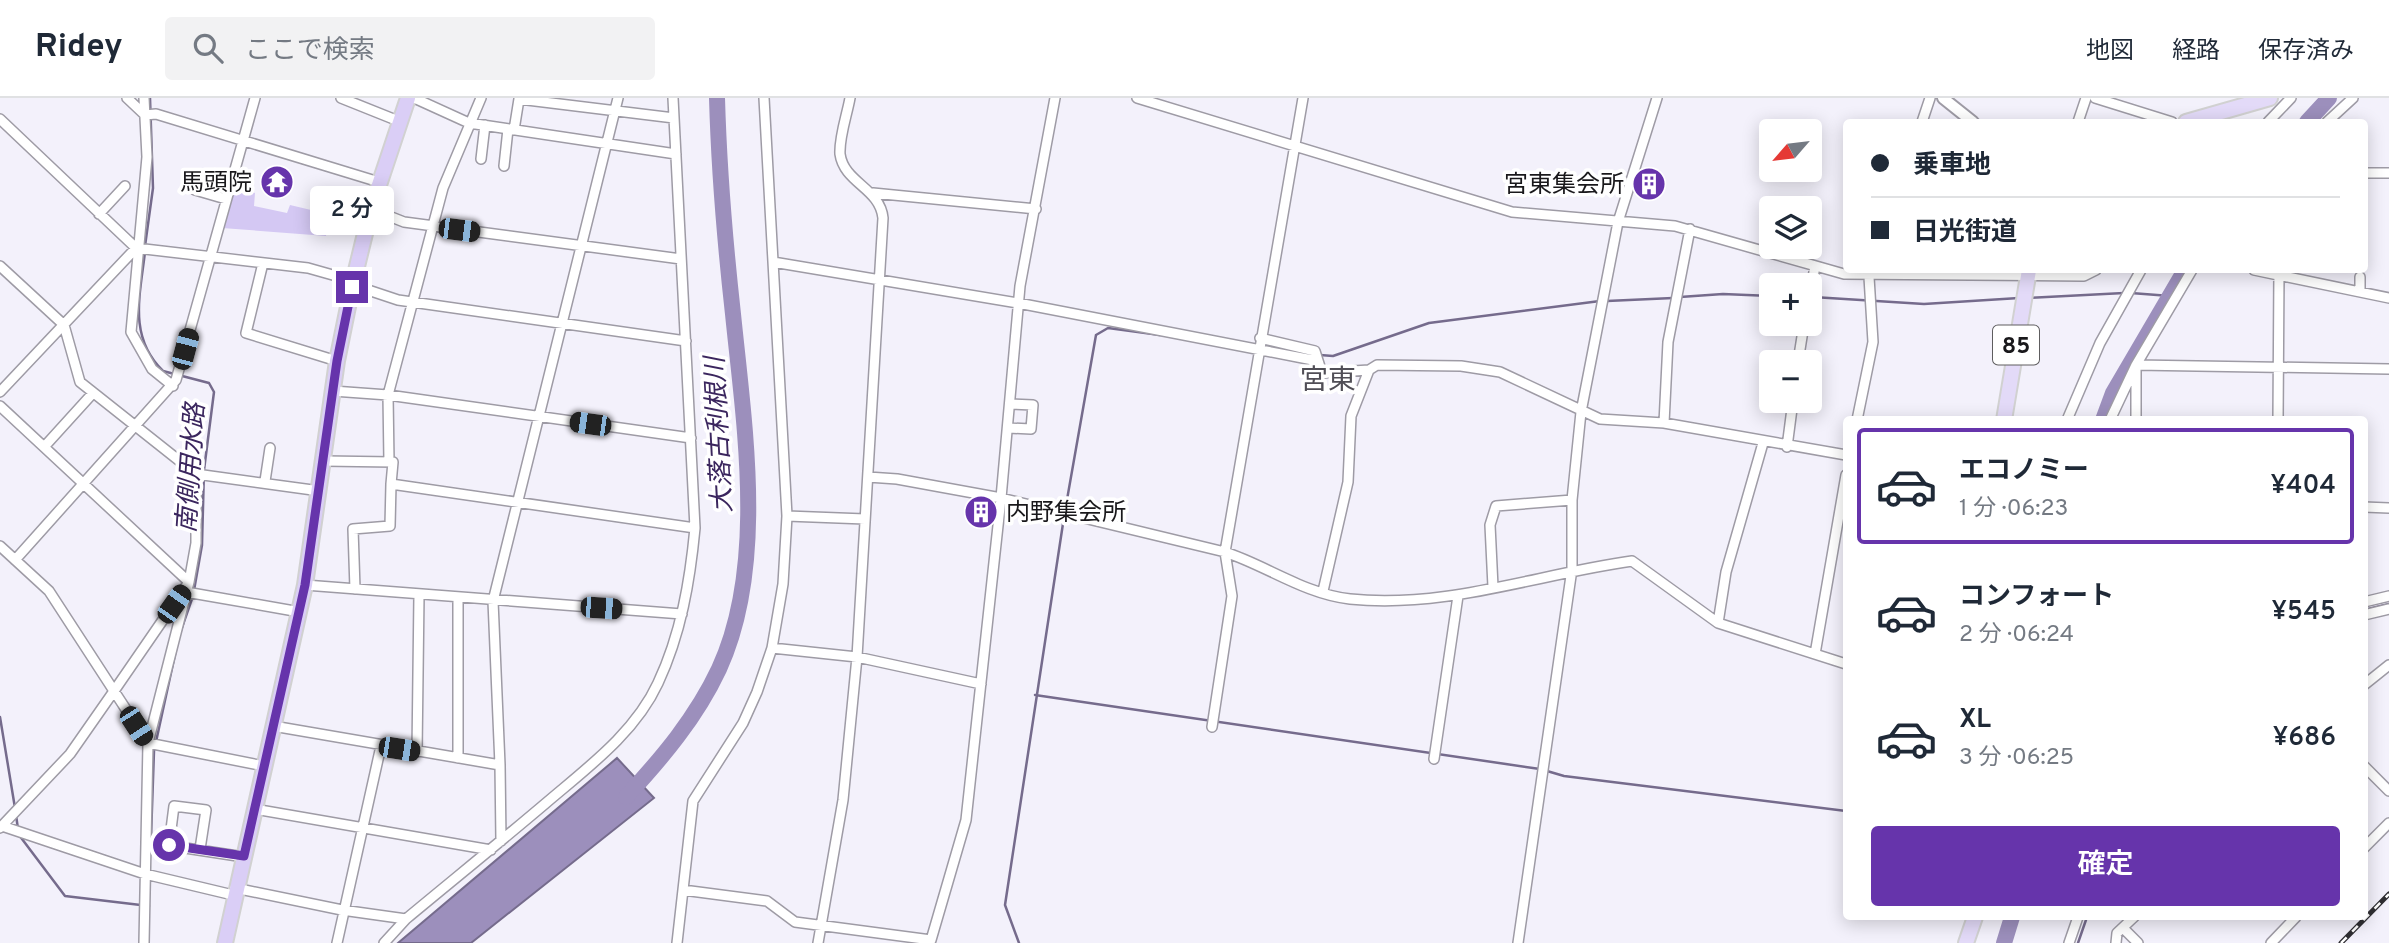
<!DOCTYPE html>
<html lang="ja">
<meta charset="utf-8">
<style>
:root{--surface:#fff;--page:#f2f2f3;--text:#1f2937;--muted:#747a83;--line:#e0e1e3;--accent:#6634ab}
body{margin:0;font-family:Overpass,"Noto Sans JP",sans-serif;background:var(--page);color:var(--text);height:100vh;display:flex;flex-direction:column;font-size:26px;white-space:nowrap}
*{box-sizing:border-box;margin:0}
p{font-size:23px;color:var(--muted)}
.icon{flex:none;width:38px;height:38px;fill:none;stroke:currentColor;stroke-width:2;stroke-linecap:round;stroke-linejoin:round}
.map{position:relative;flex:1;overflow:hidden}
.side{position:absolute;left:1843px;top:318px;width:525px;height:504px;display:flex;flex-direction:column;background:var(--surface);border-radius:7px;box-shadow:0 4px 18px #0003}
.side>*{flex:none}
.top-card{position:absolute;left:1843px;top:21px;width:525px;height:154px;border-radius:7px;box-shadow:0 4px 18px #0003;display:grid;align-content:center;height:154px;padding:0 28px;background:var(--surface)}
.needle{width:46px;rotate:242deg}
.tools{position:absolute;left:1759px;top:21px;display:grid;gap:14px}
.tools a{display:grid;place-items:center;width:63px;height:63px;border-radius:7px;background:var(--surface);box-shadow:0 4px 18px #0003;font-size:35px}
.end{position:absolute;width:32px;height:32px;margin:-16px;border:9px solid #6634ab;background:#fff;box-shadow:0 0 0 4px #fff}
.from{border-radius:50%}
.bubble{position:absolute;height:49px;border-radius:7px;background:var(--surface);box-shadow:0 4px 18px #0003;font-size:23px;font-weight:600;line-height:49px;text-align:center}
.car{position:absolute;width:21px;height:42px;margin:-21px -10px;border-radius:9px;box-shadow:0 0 5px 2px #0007;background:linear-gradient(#222 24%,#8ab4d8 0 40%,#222 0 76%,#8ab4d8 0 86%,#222 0)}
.top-card b{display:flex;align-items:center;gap:24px;height:66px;font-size:26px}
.top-card b+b{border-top:2px solid var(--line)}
.top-card i{width:18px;height:18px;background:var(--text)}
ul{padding:12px 0 0;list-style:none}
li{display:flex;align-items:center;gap:21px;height:116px;margin:0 14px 10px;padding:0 14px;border:4px solid transparent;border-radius:7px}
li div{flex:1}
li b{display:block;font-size:26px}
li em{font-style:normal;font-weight:600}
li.current{border-color:var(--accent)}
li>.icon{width:63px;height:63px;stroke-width:1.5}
.action{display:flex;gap:14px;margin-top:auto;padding:14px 28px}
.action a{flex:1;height:80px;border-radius:7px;background:var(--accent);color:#fff;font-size:28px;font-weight:600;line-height:80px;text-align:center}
header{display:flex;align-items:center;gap:42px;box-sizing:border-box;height:98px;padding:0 35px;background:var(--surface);border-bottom:2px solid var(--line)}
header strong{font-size:33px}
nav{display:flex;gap:38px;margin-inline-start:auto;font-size:24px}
.search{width:490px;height:63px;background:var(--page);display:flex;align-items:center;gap:18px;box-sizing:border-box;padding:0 24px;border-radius:7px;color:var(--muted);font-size:26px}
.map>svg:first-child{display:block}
</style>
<header>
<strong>Ridey</strong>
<div class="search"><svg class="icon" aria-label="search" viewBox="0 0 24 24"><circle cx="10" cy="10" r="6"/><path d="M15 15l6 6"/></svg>ここで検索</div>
<nav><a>地図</a><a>経路</a><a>保存済み</a></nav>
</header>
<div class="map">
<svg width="2389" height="845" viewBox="0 0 2389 845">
<rect width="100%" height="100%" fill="#f3f1fb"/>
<!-- green -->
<path fill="#d4c8f3" d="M234 88 255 95 254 108 287 115 290 107 328 116 326 138 222 130Z"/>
<!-- water -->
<path fill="#9c8fbc" stroke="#756b8c" stroke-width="2" d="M617 660 654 700 471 845H398Z"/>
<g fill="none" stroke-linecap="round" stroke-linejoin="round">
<!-- stream -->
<path stroke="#756b8c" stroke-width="2.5" d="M145 148 153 90 150 0
M145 154C140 197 128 239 163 273L209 285 214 294 204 372 202 447 193 498 179 538 154 653 151 739
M2131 195 2170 198
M1680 199 1723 196 1771 198
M1813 199 1924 206 2019 200
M2029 200 2124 195
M1607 203 1673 200
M1288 253 1306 255
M1320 257 1333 258 1429 225 1600 203
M1065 413 1096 237 1108 230 1160 237
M2364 512 2389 506
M1035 597 1540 671
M0 619 15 710
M1547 673 1564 678 1846 713
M16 717 18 731
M19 737 65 798 149 808
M1019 845 1005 807 1064 419
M2078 845 2087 819"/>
<!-- river -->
<path stroke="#9c8fbc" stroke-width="16" d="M2307 24 2329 0
M2103 322 2113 295 2185 172
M626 699C662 660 696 620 719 571 767 467 744 326 733 216 725 144 719 72 717 0
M2004 845 2012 819"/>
<defs>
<path id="minor" d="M127 0 145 17 156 16 379 84
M144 0 147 59 131 234 152 271 173 288
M341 0 401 24
M414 0 469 25 676 56
M1137 0 1512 114 1675 128 1844 176 2084 178 2096 172
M2095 0 2172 24
M0 21 136 150
M1922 24 1930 0
M2078 24 2086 0
M2268 24 2291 0
M2327 24 2353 0
M514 32 519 1 674 20
M481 61 485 27
M504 68 508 31
M2364 75H2389
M195 92 226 101
M873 95 1036 111
M371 111 404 124 681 161
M99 116 125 88
M773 164 1018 205 1318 263
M263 165 246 235 337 263
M0 168 64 227 80 284 196 376V445L189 484 114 593 148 645 264 668
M2254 172 2389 200
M2360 179V194
M1810 197 1815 168
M1260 240 1315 253 1322 275 1369 272 1377 267 1461 268 1500 274 1600 321 1664 325 1846 357
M1798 264 1804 226
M333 293 388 297 691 340
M0 294 136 150 308 170 354 183 359 189 398 202 686 243
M0 308 189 484 148 645 144 845
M1857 322 1873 244 1869 179 1872 172
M2067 322 2100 245 2141 172
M2110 322 2136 267 2192 172
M2136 322V267L2389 271
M2278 322 2279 172
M1664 325 1668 244 1690 131
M1008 330 1031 331 1033 307 1010 306
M44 349 93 295
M1787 349 1793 303
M324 363 393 364 391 386 695 430
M389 364 388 297 443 90 481 0
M196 376 320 393
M868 379 897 381 1001 400 1225 454C1267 468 1305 496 1350 501 1446 511 1538 476 1632 463L1718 525 1846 566
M265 383 270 350
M2364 409 2389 410
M787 418 865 421
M0 448 49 493 114 593 70 656 0 730
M15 462 176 282 255 0
M305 487 682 516
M1493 489 1490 427 1496 408 1572 402
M355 491 353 431 390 428 391 386
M1323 493 1348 384 1351 318 1369 272
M186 494 300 514
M2364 504 2389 498
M2364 517 2389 511
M1718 525 1726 474 1763 345
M772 550 857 559 981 586
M1815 556 1846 377
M2364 587 2389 567
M273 628 500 667 493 503 618 0
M1212 629 1232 498 1225 454 1303 0
M417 654 419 497
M458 660V500
M1434 661 1458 498
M500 667 501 743
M2364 668 2389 693
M254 711 491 752
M2 728 145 776 233 797
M146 744 244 759
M169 747 174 708 206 712 200 751
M2364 750 2389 725
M235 790 342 812 406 821
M683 792 767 803 795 824 931 842 966 722 1001 400 1020 188 1055 0
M2123 830 2138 845
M337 845 381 648
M384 845 406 821C453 782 500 744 546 705 587 670 635 635 658 585 681 536 690 483 695 430L673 0
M677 845 693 703 743 625 757 594 772 550 783 486 787 418 764 0
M818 845 843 702 857 559 883 120C880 90 844 85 840 56 839 39 847 17 850 0
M1518 845 1572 471V402L1581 314 1618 124 1657 0
M2069 845 2078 819
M2116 845 2117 835 2134 819
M2271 845 2296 819"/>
<path id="tertiary" d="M1943 0 1973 24"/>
<path id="primary" d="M2186 24 2270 0
M2004 322 2029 172
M1966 845 1975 819"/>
<path id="trunk" d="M225 845 305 487 337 263 352 189 371 111 408 0"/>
</defs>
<!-- minor casing -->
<use href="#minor" stroke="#9e9ba5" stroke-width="12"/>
<!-- tertiary casing -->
<use href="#tertiary" stroke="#9e9ba5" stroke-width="14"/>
<!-- primary casing -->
<use href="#primary" stroke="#d1d1d1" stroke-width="18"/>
<!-- trunk casing -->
<use href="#trunk" stroke="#d1d1d1" stroke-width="18"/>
<!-- minor -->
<use href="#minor" stroke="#fff" stroke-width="9"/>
<!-- tertiary -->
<use href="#tertiary" stroke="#fff" stroke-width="10"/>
<!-- primary -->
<use href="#primary" stroke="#e3daf8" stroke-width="14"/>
<!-- trunk -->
<use href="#trunk" stroke="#dacef6" stroke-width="14"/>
<defs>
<path id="rail" d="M2341 845 2389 796"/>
</defs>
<!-- rail casing -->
<use href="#rail" stroke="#2f2e32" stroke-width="5"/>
<!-- rail -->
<use href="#rail" stroke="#fff" stroke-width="2.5" stroke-dasharray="8" stroke-linecap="butt"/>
</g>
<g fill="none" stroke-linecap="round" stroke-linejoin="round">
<!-- route -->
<path stroke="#6634ab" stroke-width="9" d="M169 747 244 758 305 487 337 263 352 189"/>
</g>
<!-- icons -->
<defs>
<symbol id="temple-disc" viewBox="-11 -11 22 22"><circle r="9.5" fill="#6634ab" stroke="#fff"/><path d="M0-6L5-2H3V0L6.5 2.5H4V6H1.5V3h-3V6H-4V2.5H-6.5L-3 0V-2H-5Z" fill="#fff"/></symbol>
<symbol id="building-disc" viewBox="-11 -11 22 22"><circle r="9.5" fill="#6634ab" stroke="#fff"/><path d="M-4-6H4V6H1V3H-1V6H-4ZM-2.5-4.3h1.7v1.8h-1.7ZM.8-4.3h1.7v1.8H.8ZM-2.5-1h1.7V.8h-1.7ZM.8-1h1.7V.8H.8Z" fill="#fff"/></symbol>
</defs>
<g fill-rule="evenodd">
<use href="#temple-disc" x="258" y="65" width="38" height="38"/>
<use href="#building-disc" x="1630" y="67" width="38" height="38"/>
<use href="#building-disc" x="962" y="395" width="38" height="38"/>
</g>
<g text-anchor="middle" stroke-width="7" stroke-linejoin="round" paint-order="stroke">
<!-- shield labels -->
<rect fill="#fff" stroke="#5e5d5f" stroke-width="2" x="1993" y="227.5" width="46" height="39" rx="5"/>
<g font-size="23" font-weight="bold" fill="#19181b">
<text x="2016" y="255">85</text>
</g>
<!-- poi labels -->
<g font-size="24" fill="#19181b" stroke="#fff" text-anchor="end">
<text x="252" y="92">馬頭院</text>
<text x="1624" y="94">宮東集会所</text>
<text x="1006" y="422" text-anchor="start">内野集会所</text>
</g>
<!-- water labels -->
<g font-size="26" font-style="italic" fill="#3b265e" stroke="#fff">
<text transform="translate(718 337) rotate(-93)" y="9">大落古利根川</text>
<text transform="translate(190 370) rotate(-86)" y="9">南側用水路</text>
</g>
<!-- quarter labels -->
<g font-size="28" fill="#504e56" stroke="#fff">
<text x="1328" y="291">宮東</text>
</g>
</g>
</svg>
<div class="tools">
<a><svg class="needle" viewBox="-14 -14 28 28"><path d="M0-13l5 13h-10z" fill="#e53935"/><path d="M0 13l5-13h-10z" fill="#747a83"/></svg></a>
<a><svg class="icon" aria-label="layers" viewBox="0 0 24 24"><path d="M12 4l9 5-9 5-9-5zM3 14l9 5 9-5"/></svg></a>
<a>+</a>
<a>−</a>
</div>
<i class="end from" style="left:169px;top:747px"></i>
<i class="end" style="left:352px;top:189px"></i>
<div class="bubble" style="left:310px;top:88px;width:84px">2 分</div>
<i class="car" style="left:459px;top:132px;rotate:97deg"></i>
<i class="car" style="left:185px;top:251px;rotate:15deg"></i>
<i class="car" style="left:590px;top:326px;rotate:278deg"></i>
<i class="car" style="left:174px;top:506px;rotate:35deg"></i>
<i class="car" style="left:601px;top:510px;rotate:94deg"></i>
<i class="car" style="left:136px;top:628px;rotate:147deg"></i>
<i class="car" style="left:399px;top:651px;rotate:99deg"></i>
<div class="top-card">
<b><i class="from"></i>乗車地</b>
<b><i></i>日光街道</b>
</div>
<section class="side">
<ul>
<li class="current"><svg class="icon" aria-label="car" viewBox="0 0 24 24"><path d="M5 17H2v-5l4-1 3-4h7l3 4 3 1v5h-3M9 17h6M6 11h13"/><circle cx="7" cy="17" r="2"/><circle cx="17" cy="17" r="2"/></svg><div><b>エコノミー</b><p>1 分 · 06:23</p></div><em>¥404</em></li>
<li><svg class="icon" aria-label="car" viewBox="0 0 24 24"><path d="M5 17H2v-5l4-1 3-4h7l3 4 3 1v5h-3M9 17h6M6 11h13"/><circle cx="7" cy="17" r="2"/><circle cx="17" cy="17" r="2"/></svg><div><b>コンフォート</b><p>2 分 · 06:24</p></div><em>¥545</em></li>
<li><svg class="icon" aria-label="car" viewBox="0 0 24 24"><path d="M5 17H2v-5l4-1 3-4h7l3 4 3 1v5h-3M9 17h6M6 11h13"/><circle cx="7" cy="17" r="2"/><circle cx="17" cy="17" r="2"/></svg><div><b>XL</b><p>3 分 · 06:25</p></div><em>¥686</em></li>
</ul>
<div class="action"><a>確定</a></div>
</section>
</div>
